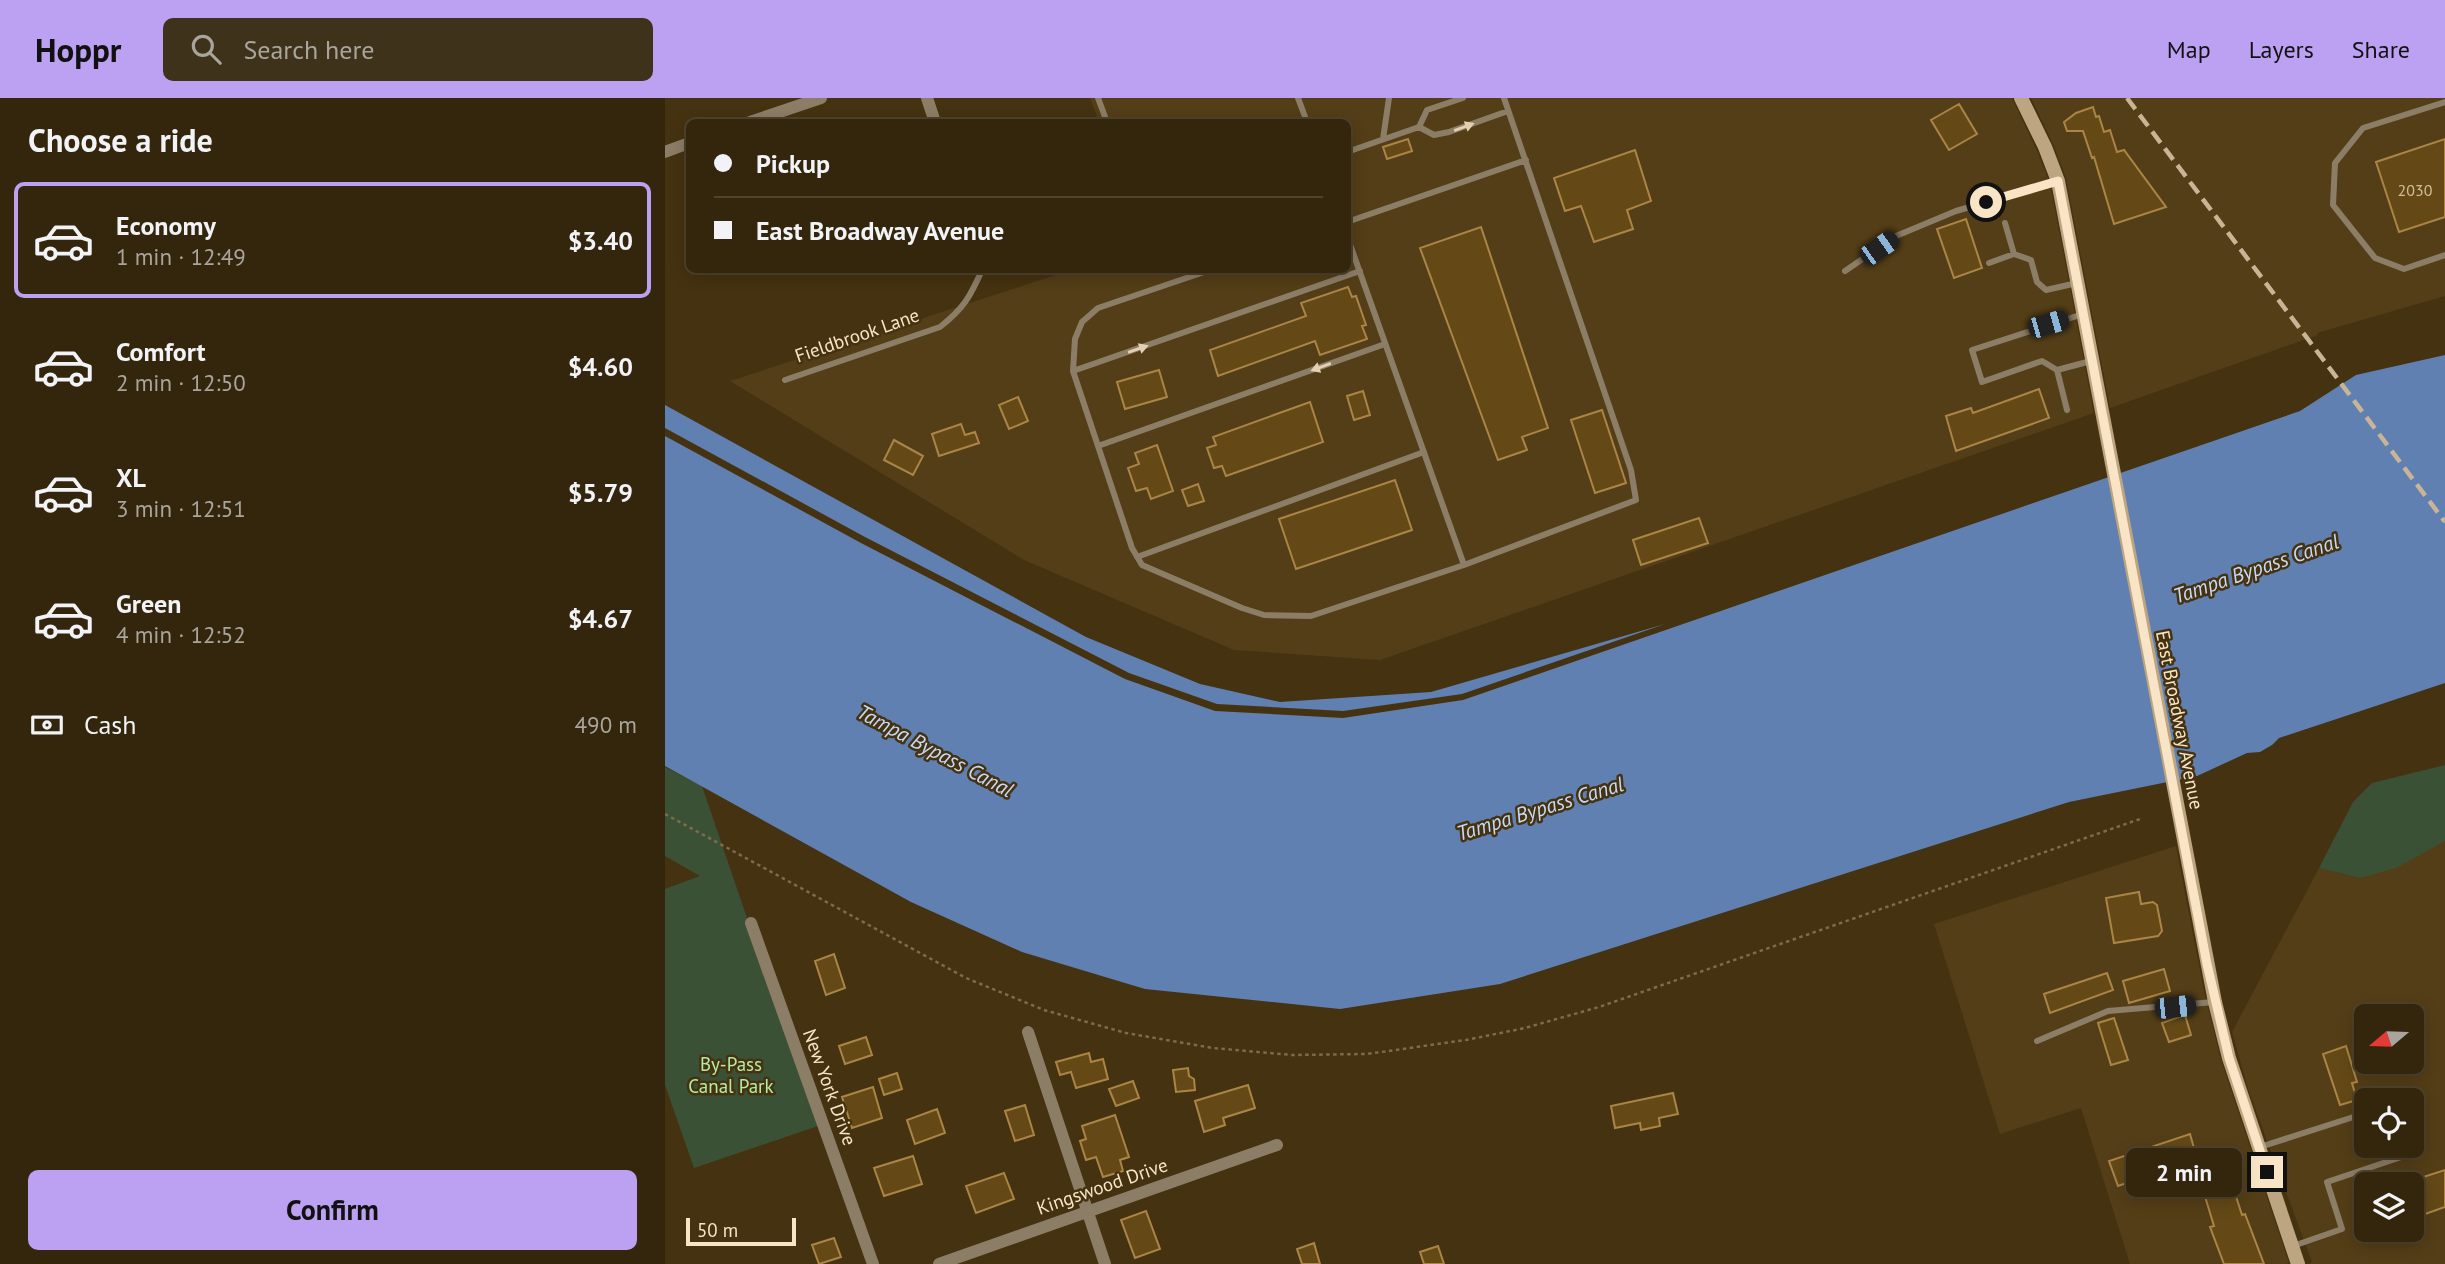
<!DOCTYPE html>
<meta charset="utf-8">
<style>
:root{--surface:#34260c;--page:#3f321a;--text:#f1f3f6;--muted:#a9a59d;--line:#4e432d;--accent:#bca0f2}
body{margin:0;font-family:"PT Sans",sans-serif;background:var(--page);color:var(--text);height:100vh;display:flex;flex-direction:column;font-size:26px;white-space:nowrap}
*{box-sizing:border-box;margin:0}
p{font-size:23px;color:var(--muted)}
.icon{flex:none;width:38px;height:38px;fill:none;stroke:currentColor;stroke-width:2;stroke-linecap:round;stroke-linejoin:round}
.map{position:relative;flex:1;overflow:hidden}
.sheet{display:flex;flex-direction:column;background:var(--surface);width:665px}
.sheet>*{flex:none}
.top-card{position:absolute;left:21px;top:21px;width:665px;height:154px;border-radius:10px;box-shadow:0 4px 18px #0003,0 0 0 2px var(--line);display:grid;align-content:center;height:154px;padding:0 28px;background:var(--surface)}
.needle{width:46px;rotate:251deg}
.fabs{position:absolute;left:1689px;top:906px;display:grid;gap:14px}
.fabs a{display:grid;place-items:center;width:70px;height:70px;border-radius:10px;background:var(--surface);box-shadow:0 4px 18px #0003,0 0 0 2px var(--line);font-size:35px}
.scale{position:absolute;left:21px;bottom:18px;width:110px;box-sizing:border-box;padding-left:7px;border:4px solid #f9e5c6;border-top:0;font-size:19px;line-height:24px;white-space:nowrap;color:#f9e5c6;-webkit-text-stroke:5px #453210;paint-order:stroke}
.end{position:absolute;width:32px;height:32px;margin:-16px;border:9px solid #f9e5c6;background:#111;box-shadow:0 0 0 4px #111}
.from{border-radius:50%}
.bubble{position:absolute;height:49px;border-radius:10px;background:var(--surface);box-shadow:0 4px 18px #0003,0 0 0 2px var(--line);font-size:23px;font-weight:800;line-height:49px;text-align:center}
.car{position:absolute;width:21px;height:42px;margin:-21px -10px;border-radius:9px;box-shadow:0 0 5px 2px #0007;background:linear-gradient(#222 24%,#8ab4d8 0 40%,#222 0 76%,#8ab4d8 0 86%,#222 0)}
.top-card b{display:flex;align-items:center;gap:24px;height:66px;font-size:26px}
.top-card b+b{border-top:2px solid var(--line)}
.top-card i{width:18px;height:18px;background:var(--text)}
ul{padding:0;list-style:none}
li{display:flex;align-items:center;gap:21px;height:116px;margin:0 14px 10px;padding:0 14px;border:4px solid transparent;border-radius:10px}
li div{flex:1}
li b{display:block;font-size:26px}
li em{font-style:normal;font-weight:800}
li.current{border-color:var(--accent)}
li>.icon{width:63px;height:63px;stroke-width:1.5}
h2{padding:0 28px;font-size:32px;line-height:84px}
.pay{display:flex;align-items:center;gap:18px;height:77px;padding:0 28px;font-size:26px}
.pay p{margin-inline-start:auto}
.primary-button{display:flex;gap:14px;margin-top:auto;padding:14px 28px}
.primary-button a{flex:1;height:80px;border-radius:10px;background:var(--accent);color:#111;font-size:28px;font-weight:800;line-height:80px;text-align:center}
header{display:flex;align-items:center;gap:42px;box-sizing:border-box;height:98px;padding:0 35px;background:var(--accent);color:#111}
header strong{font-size:33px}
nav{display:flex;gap:38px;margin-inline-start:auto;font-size:24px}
.search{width:490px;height:63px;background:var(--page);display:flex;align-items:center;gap:18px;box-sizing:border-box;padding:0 24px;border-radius:10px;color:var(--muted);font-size:26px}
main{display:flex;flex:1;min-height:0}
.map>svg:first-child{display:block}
</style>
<header>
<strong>Hoppr</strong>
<div class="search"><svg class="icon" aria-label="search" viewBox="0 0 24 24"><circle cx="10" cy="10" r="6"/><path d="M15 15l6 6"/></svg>Search here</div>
<nav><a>Map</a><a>Layers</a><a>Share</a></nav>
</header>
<main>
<section class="sheet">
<h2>Choose a ride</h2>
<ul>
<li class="current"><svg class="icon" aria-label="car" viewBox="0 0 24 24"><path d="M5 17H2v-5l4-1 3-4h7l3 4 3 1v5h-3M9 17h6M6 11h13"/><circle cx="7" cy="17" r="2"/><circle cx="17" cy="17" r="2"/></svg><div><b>Economy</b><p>1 min · 12:49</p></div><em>$3.40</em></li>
<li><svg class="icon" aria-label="car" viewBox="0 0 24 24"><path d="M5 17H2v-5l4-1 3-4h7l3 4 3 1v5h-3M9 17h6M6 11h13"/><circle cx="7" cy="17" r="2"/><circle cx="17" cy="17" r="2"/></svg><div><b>Comfort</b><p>2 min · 12:50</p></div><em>$4.60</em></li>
<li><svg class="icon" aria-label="car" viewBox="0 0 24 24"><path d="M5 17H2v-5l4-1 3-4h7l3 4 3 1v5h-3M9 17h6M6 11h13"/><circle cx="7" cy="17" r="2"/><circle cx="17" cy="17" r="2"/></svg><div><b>XL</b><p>3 min · 12:51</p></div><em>$5.79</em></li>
<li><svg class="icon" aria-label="car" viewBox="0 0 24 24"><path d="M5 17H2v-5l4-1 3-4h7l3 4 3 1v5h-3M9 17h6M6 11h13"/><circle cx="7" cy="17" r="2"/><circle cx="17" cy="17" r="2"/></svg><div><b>Green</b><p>4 min · 12:52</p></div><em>$4.67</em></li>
</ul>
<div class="pay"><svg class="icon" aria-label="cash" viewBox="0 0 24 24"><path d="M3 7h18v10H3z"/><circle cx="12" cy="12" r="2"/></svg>Cash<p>490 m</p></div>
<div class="primary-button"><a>Confirm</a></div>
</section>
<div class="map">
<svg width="1780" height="1166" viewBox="0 0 1780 1166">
<rect width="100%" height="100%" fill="#453210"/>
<!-- built -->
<path fill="#543e17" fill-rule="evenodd" d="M425 0H1347L1372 53 1385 85 1429 315 715 562 569 552 359 462 65 283 406 172H682V24H434Z
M1366 0H1780V198L1652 235 1653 237 1445 310 1401 80 1388 46Z
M1780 743V1166H1643L1647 1164 1584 994 1567 934 1654 770 1695 780ZM1701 919H1746V964H1701ZM1701 1003H1746V1048H1701ZM1701 1087H1746V1132H1701Z
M1511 748 1539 893 1556 962 1624 1165 1621 1166H1465L1416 1010 1335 1036 1269 826Z"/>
<!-- green -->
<path fill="#3b5135" d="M1780 667V743L1731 770 1695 780 1654 770 1688 704 1707 685Z
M0 669 37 688 153 1028 29 1070 0 987V791L35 778 0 758Z"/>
<!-- water -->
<path fill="#6080b1" d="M1780 257V585L1614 640 1607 647 1595 654 1582 655 1532 678 1404 704 835 886 675 911 480 891 357 854 246 804 0 668V338L196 445 460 581 550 613 678 620 798 602 1635 313 1691 277Z
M0 307 421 539 535 586 615 604 766 594 1000 526 797 596 678 613 552 606 464 575 200 439 0 330Z"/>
<!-- building -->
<path fill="#644917" stroke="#ab8546" stroke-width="2" d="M1294 6 1312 36 1284 52 1266 22Z
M1428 9 1431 19 1434 18 1439 34 1445 32 1452 54 1459 52 1501 109 1449 126 1429 59 1427 60 1418 33H1402L1399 24 1411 15Z
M743 41 747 53 722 61 718 49Z
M1780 41V119L1734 134 1711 64Z
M970 52 986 103 962 112 968 131 929 144 916 108 900 113 889 80Z
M1301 121 1317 170 1289 180 1272 131Z
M816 129 883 330 857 339 862 352 833 362 755 150Z
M683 189 687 199 691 198 701 227 697 228 702 241 655 257 650 243 553 278 545 252 641 218 636 205Z
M494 272 502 299 460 311 452 284Z
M1374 291 1384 320 1291 353 1281 318 1306 310 1308 315Z
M698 293 705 317 689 322 682 298Z
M353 299 363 323 344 331 334 307Z
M645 304 658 344 561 378 557 368 549 370 542 350 551 347 548 339Z
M937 312 961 385 930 395 906 322Z
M296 326 300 337 310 334 314 345 274 358 267 336Z
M229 342 258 358 248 377 219 362Z
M492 347 508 393 486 401 482 390 471 393 463 370 474 366 470 355Z
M730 382 747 432 631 471 614 421Z
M533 386 539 403 523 408 517 392Z
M1034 420 1043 445 976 467 968 442Z
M1474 794 1476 806 1488 804 1492 807 1497 833 1493 838 1449 845 1441 800Z
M169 856 180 890 161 897 150 863Z
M1499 871 1505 893 1464 905 1458 883Z
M1442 875 1448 892 1385 915 1379 896Z
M1520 917 1526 937 1504 944 1497 925Z
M1449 920 1463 962 1446 967 1433 925Z
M201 939 207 957 180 966 174 948Z
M1681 948 1692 984 1687 985 1692 1002 1675 1007 1658 956Z
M424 955 426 964 438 961 443 981 411 990 406 974 395 977 391 964Z
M523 970 524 978 529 981 530 992 511 994 508 972Z
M232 975 237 991 219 997 214 981Z
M468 983 474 1000 451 1008 444 991Z
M583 987 590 1010 558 1020 560 1027 539 1034 530 1003Z
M208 989 217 1020 187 1030 177 999Z
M1008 995 1013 1016 994 1020 995 1028 976 1032 975 1025 950 1030 946 1008Z
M360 1007 369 1037 350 1043 340 1013Z
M272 1011 280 1035 250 1046 242 1022Z
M450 1017 464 1059 455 1062 458 1073 438 1079 431 1059 421 1062 415 1043 421 1041 417 1028Z
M1525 1036 1532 1061 1453 1088 1444 1063Z
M248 1058 257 1086 219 1098 209 1070Z
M1780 1072V1109L1746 1121V1083Z
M339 1075 349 1101 311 1115 301 1088Z
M1566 1083 1577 1117 1580 1116 1599 1166H1559L1545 1129 1549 1128 1538 1092Z
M481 1113 495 1151 470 1160 456 1122Z
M169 1140 176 1159 154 1166 147 1147Z
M649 1145 655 1166H637L632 1151Z
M773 1148 779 1166H759L755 1154Z"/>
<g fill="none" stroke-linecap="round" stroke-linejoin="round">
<!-- path -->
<path stroke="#7e6b4a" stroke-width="2.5" stroke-dasharray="3.5 3.5" stroke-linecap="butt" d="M0 716 301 880 379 912 461 935 548 950 627 957 702 956 801 942 860 930 934 909 1475 721"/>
<!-- service -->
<path stroke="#8c7d66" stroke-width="6" d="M433 0 442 24
M633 0 642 24
M1780 4 1698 30 1670 65 1668 107 1710 160 1739 171 1780 157
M754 29 769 37 784 34 843 13
M718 41 724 0
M682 54 754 29 762 12 798 0
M682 124 861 62
M1340 125 1349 156
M682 138 799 467
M1324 165 1349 156 1366 162 1372 184 1381 192 1412 185
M545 172 433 210 417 224 410 241 408 273 467 450 477 467 577 510 599 517 646 518 799 467 971 402 966 372 839 0
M1180 173 1231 138 1291 113 1392 84
M1418 216 1307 252 1317 284 1377 263 1392 272 1426 263
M1392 272 1402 312
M408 273 695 173
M120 282 275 229C299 210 305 199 317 172
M433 348 720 246
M472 459 759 354
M1372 943 1443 913 1549 904
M1595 1049 1701 1015
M1628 1148 1677 1131 1662 1084 1751 1054 1746 1039"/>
<!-- minor -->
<path stroke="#8c7d66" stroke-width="12" d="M262 0 270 24
M85 24 156 0
M0 54 24 45
M86 825 208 1166
M363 934 440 1166
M274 1166 612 1047"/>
<!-- secondary -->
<path stroke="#bca580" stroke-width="14" d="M1356 0 1380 49 1393 83 1550 904 1564 960 1633 1166"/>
<!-- rail -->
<path stroke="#c9b596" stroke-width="4.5" stroke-dasharray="14 7" stroke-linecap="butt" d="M1462 0 1780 424"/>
</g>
<!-- one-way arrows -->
<defs><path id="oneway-solid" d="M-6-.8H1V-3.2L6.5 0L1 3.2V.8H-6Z" transform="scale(1.75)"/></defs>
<g fill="#e3d0b3">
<use href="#oneway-solid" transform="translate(799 29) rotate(-20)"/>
<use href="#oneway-solid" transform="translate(473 251) rotate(-19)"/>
<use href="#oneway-solid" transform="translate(656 269) rotate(160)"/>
</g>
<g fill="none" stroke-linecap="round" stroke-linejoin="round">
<!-- route -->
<path stroke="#f9e5c6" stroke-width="9" d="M1321 104 1393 83 1542 866 1564 960 1602 1074"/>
</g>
<g text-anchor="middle" stroke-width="5" stroke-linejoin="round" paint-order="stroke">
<!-- number labels -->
<g font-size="16" fill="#d4be9a">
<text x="1750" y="98">2030</text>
</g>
<!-- street labels -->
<g font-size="19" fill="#f9e5c6" stroke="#453210">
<text transform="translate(192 237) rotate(-19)" y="7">Fieldbrook Lane</text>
<text transform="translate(1515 622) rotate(79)" y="7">East Broadway Avenue</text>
<text transform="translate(165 989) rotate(70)" y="7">New York Drive</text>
<text transform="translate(437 1088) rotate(-19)" y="7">Kingswood Drive</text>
</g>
<!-- park labels -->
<g font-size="19" fill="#b4eda3" stroke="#453210">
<text x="66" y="973">By-Pass<tspan x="66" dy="22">Canal Park</tspan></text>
</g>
<!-- water labels -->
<g font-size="21" font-style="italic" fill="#c6daf7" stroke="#453210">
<text transform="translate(1591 471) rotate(-19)" y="7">Tampa Bypass Canal</text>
<text transform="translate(270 653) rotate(28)" y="7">Tampa Bypass Canal</text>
<text transform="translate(875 711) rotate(-17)" y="7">Tampa Bypass Canal</text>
</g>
</g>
</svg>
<div class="fabs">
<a><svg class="needle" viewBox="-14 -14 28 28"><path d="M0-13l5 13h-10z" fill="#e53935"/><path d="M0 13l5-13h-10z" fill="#a9a59d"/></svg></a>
<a><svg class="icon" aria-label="locate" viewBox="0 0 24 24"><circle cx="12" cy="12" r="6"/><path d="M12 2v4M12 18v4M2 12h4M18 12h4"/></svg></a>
<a><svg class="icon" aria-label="layers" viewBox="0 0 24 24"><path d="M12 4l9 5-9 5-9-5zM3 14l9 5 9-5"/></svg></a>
</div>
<div class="scale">50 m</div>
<i class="end from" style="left:1321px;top:104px"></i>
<i class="end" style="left:1602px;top:1074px"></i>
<div class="bubble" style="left:1461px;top:1050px;width:116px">2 min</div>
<i class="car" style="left:1214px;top:150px;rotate:55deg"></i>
<i class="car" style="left:1383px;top:226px;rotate:74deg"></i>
<i class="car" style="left:1510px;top:909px;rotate:84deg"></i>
<div class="top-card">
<b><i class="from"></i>Pickup</b>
<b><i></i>East Broadway Avenue</b>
</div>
</div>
</main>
